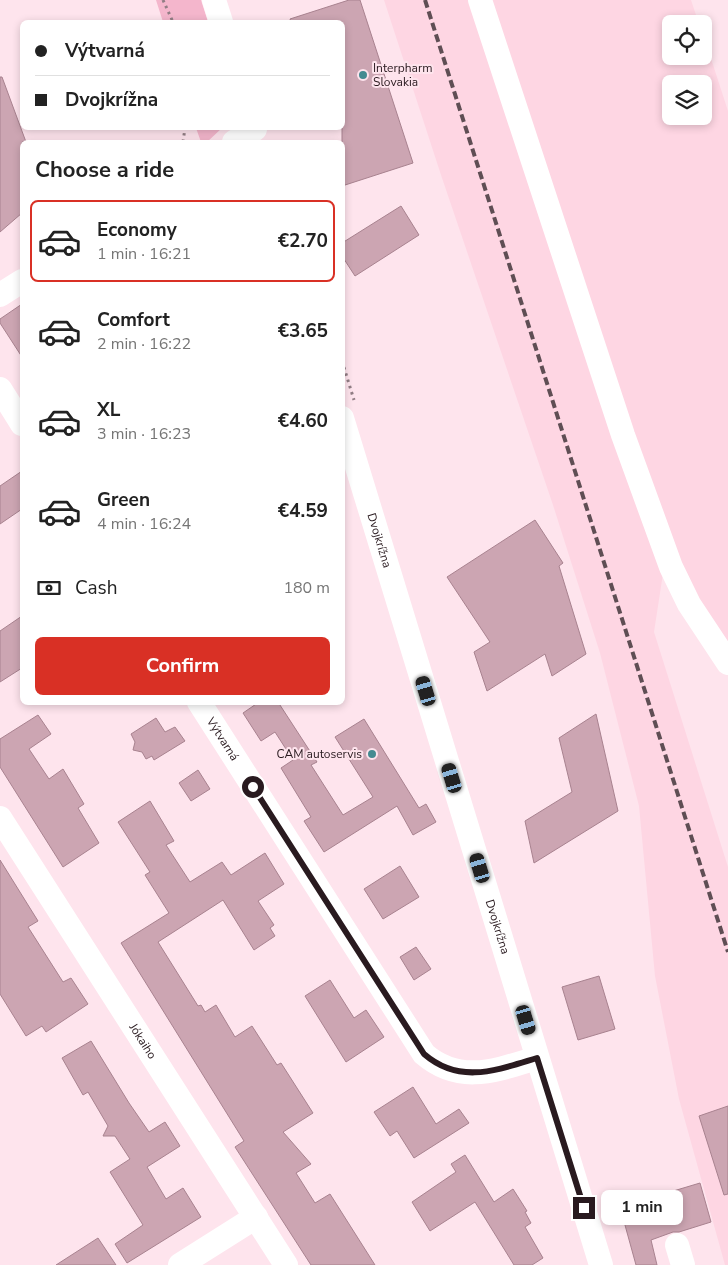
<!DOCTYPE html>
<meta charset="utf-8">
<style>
:root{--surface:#fff;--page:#f2f2f2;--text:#222;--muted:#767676;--line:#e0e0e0;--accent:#d93025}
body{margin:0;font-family:"Nunito Sans",sans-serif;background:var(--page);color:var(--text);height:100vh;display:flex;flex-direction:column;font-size:19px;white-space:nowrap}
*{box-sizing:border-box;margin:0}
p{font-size:16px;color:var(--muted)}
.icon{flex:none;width:28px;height:28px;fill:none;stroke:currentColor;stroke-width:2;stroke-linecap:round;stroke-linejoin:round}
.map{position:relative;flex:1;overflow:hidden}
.details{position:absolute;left:20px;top:140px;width:325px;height:565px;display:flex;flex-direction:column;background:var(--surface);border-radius:8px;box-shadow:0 2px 8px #0003}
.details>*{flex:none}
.hud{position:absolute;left:20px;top:20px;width:325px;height:110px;border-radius:8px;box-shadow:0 2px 8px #0003;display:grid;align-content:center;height:110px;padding:0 15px;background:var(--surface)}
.fabs{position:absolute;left:662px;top:15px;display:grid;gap:10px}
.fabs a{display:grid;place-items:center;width:50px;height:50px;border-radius:8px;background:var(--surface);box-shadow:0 2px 8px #0003;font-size:25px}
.end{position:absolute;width:22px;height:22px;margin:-11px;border:6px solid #291a1f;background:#fff;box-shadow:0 0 0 2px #fff}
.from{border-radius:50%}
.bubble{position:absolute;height:35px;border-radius:8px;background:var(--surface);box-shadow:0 2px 8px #0003;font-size:16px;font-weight:700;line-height:35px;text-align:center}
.car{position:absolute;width:15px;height:30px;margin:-15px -8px;border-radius:6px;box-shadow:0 0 4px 1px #0007;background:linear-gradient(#222 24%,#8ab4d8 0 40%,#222 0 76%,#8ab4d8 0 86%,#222 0)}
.hud b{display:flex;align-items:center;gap:18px;height:48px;font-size:19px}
.hud b+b{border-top:1px solid var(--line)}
.hud i{width:12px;height:12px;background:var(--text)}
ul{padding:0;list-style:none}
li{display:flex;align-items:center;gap:15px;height:82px;margin:0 10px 8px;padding:0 5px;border:2px solid transparent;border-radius:8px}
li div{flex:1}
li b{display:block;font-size:19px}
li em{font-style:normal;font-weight:700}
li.selected{border-color:var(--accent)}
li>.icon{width:45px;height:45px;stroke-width:1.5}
h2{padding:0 15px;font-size:22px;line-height:60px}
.pay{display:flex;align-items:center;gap:12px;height:55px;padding:0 15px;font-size:19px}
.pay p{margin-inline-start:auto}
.button{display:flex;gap:10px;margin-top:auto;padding:10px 15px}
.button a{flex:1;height:58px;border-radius:8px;background:var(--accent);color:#fff;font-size:20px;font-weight:700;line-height:58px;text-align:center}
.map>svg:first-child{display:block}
</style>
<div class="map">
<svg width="728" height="1265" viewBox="0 0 728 1265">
<rect width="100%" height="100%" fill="#fee4ed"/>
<!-- built -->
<path fill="#fed6e3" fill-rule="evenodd" d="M384 0H691L699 24H671V56H704V37L728 111V649L666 554 654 632 728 867V1265H725L679 1099 655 976 639 806 600 653 553 505 441 175ZM671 84H704V116H671Z"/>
<!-- green -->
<path fill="#f4b6cc" d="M156 0H201L208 22H163Z
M196 128H222L207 142H201Z"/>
<!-- building -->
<path fill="#cca5b2" stroke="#a8828f" d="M349 0H360L413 163 342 186V22H291L290 19Z
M0 77H2L26 142H22V213L0 232Z
M401 206 419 235 355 276 342 256V243Z
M22 304V357L0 323V319Z
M22 471V509L0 524V486Z
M535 520 563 563 559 566 586 654 552 676 545 654 487 691 474 652 490 642 447 577Z
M22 616V668L0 682V631Z
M259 702H278L317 762 311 765 343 815 373 797 335 737 364 719 419 808 426 804 436 822 413 835 397 806 324 852 304 821 311 817 281 768 293 760 275 732 261 741 243 713Z
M596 714 618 811 534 863 525 821 572 792 559 738Z
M38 715 51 734 29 749 49 779 63 769 84 804 78 808 99 843 63 867 0 767V739Z
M156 718 165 732 175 727 185 741 154 760 152 756 146 759 142 752 133 750 135 742 131 734Z
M198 770 210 789 191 801 179 783Z
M150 801 174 841 166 845 190 882 222 862 231 875 265 853 284 884 258 901 274 925 270 928 275 936 254 950 223 900 158 942 198 1006 201 1005 205 1012 216 1005 235 1037 252 1026 277 1065 281 1063 313 1113 283 1132 311 1164 296 1173 315 1203 330 1194 375 1265H311L235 1147 244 1141 121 943 169 913 145 875 150 872 118 822Z
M0 860 38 921 28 927 63 982 71 978 88 1004 46 1032 42 1026 26 1036 0 994Z
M400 866 419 897 383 919 364 889Z
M416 947 431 969 414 980 400 957Z
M599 976 615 1029 578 1040 562 987Z
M330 980 354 1018 366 1010 384 1037 346 1062 305 996Z
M91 1041 129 1103 149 1132 165 1122 180 1146 147 1167 166 1199 183 1188 201 1217 127 1263 115 1244 143 1225 110 1172 130 1159 115 1136H103L108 1126 88 1092 83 1095 62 1058Z
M413 1087 436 1124 459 1109 469 1123 414 1158 397 1131 390 1136 374 1112Z
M728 1106V1194L724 1195 699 1116Z
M465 1155 494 1202 513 1189 527 1211 525 1212 531 1223 525 1227 543 1258 532 1265H514L475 1202 430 1231 412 1202 456 1172 451 1164Z
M700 1183 711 1222 679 1232H673L651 1240 657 1265H636L620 1207Z
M98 1238 116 1265H56Z"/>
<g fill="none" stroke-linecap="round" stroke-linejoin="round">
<!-- path -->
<path stroke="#927e85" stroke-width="3" stroke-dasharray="2.5 4" stroke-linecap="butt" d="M163 0 173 22
M183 142 185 128
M342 361 354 400"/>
<!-- minor -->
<g stroke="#fff" stroke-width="24">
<path d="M214 0 221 22"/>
<path d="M480 0 623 435 671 567 689 604 728 663"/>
<path d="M234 142 255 129"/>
<path d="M0 295 22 281"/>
<path d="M0 389 22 424"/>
<path id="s1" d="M342 418 601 1265"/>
<path id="s2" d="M199 702 424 1054C460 1085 497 1070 537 1058"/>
<path id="s3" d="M0 818 286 1265"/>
<path d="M677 1245 683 1265"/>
<path d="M180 1265 256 1217"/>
</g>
<!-- rail -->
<path stroke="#5f4e54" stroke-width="4" stroke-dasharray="8 4" stroke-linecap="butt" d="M425 0 728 952"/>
</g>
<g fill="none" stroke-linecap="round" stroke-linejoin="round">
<!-- route -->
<path stroke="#291a1f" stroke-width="6" d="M253 787 424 1054C460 1085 497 1070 537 1058L584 1208"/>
</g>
<!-- markers -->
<g fill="#448b91" stroke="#fee4ed" stroke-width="2">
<circle cx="363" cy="75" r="5"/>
<circle cx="372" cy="754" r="5"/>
</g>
<g text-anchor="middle" stroke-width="4" stroke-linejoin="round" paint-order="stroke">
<!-- poi labels -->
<g font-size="12" fill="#291a1f" stroke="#fee4ed" text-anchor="start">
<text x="373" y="72">Interpharm<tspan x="373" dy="14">Slovakia</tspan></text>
<text x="362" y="758" text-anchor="end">CAM autoservis</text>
</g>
<!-- street labels -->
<g font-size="12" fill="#291a1f" stroke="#fee4ed">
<text dy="4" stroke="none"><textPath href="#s1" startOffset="128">Dvojkrížna</textPath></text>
<text dy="4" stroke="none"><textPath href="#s2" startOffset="44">Výtvarná</textPath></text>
<text dy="4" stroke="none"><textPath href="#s1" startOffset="532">Dvojkrížna</textPath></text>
<text dy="4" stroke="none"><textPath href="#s3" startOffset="265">Jókaiho</textPath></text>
</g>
</g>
</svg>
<div class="fabs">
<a><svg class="icon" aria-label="locate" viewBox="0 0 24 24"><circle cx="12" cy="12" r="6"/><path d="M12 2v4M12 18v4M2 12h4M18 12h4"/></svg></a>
<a><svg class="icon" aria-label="layers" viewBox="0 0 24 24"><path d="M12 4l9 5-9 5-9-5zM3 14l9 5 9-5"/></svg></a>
</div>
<i class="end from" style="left:253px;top:787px"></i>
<i class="end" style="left:584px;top:1208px"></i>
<div class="bubble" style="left:601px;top:1190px;width:82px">1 min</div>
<i class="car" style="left:426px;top:691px;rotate:343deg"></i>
<i class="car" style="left:452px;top:778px;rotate:343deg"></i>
<i class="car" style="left:480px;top:868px;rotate:343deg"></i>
<i class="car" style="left:526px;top:1020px;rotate:163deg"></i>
<div class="hud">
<b><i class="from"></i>Výtvarná</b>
<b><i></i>Dvojkrížna</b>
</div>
<section class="details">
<h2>Choose a ride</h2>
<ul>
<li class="selected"><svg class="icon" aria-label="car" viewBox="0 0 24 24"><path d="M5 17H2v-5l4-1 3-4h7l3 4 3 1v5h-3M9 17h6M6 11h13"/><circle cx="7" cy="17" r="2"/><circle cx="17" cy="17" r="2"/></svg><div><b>Economy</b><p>1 min · 16:21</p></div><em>€2.70</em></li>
<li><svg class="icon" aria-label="car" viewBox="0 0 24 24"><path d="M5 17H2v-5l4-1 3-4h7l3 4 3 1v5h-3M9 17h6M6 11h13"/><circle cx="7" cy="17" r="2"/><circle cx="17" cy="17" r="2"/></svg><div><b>Comfort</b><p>2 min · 16:22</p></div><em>€3.65</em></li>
<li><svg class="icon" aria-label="car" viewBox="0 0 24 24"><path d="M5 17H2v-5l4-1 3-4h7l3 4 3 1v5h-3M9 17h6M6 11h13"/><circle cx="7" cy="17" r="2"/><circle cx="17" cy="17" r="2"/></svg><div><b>XL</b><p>3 min · 16:23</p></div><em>€4.60</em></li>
<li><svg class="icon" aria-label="car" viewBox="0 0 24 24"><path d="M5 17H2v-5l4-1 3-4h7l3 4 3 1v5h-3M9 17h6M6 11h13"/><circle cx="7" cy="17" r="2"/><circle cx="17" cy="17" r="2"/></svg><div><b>Green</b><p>4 min · 16:24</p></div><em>€4.59</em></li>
</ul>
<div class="pay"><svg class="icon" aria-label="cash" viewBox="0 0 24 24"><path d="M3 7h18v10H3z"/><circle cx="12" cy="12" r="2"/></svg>Cash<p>180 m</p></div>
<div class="button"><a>Confirm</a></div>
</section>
</div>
